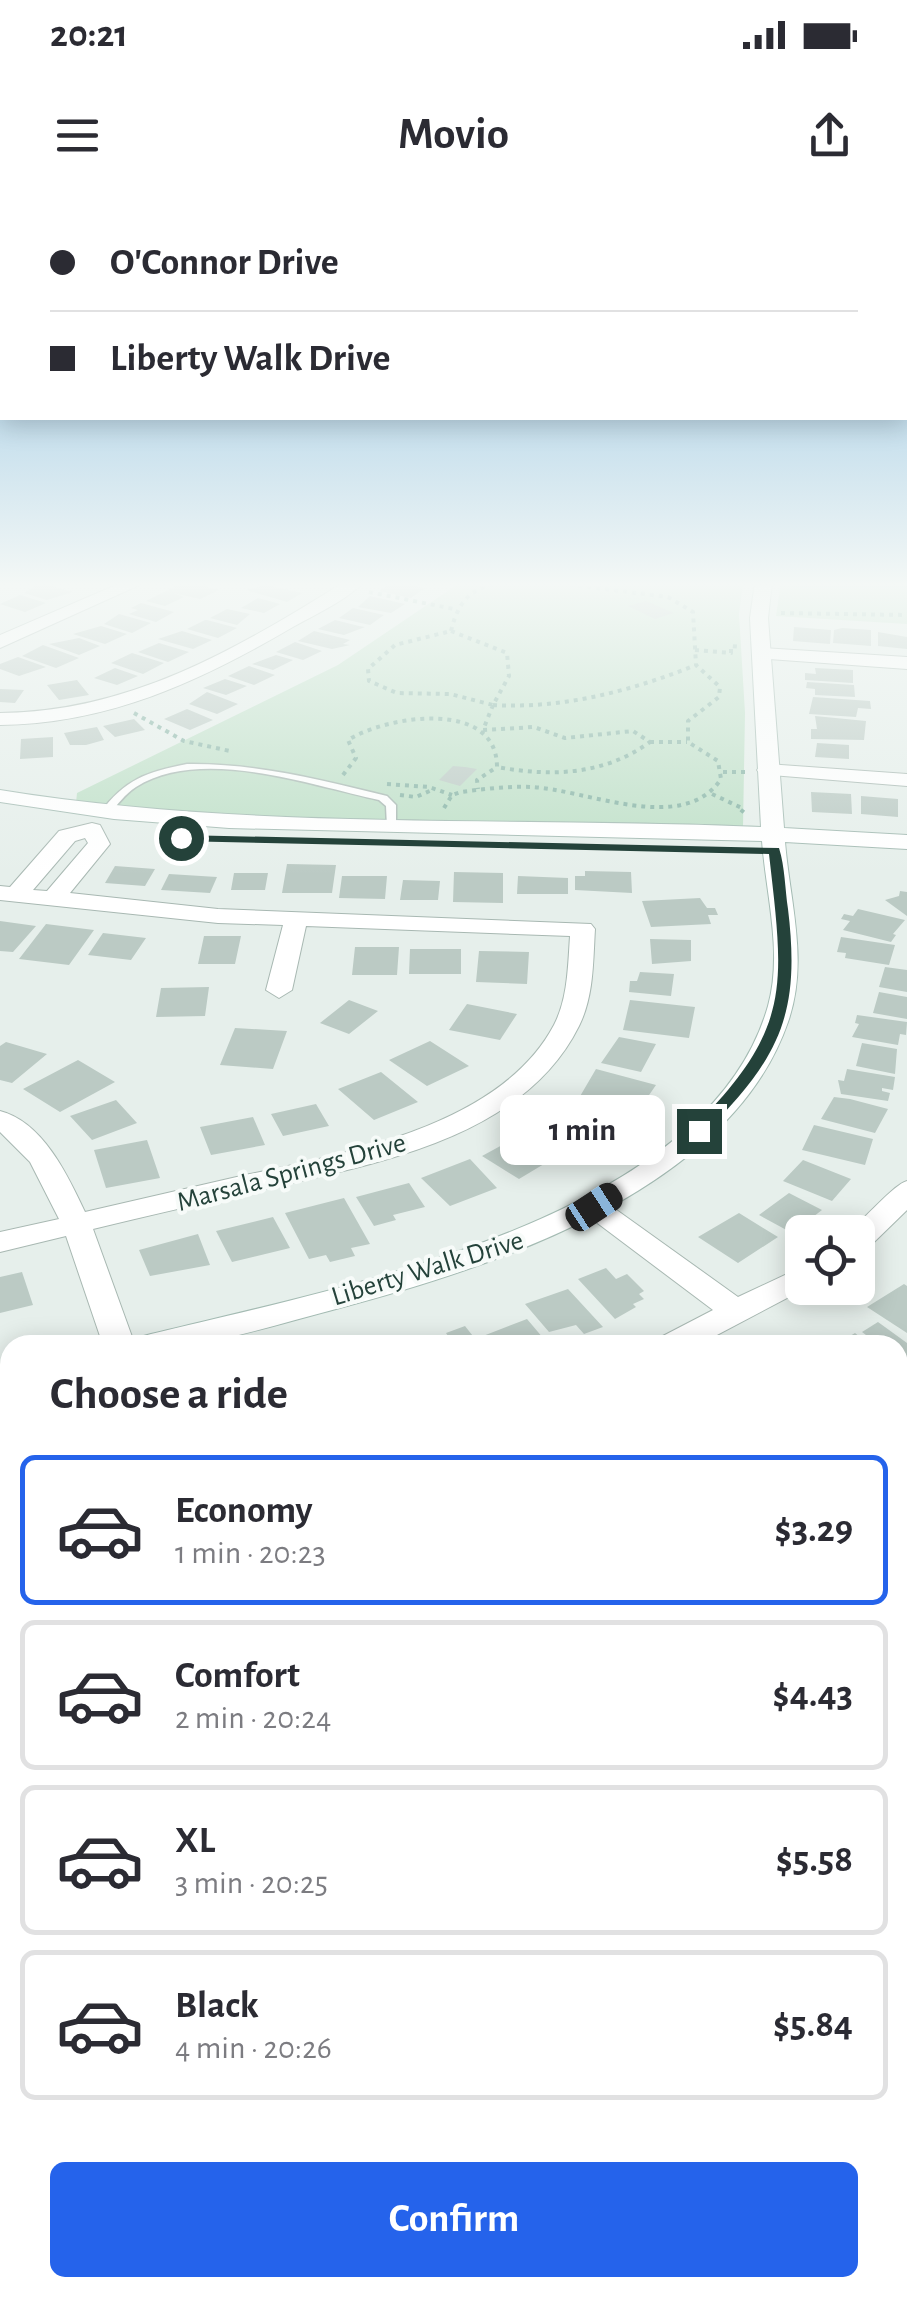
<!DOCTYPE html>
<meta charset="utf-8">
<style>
:root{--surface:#fff;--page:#f2f2f3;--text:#2b2b33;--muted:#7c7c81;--line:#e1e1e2;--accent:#2563eb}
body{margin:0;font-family:"Alegreya Sans",sans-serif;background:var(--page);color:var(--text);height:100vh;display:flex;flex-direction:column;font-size:38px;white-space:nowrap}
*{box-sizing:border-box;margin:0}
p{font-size:32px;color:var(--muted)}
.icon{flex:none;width:55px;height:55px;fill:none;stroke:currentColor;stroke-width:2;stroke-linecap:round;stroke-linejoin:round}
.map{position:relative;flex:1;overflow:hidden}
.details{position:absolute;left:0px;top:1135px;width:908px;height:962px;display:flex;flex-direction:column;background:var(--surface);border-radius:30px 30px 0 0;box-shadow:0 5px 25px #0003}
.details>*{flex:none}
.guide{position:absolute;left:0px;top:0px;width:908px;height:220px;box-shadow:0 5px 25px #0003;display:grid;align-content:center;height:220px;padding:0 50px;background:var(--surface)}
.tools{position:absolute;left:785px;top:1015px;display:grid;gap:20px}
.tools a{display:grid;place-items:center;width:90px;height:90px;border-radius:15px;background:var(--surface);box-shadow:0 5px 25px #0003;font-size:50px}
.end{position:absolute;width:45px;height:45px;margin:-22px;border:12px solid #24423a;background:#fff;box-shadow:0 0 0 5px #fff}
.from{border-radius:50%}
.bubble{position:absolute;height:70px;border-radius:15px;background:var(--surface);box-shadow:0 5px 25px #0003;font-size:32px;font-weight:700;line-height:70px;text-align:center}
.car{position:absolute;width:30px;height:60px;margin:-30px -15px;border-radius:12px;box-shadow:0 0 8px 2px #0007;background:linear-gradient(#222 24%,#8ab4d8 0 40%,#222 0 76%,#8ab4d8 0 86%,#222 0)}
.guide b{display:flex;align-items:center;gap:35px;height:95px;font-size:38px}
.guide b+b{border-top:2px solid var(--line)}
.guide i{width:25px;height:25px;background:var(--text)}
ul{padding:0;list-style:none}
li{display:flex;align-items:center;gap:30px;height:150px;margin:0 20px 15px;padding:0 30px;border:5px solid var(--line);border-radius:15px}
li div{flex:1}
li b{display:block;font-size:38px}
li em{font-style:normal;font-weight:700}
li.current{border-color:var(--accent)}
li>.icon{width:90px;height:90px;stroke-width:1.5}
h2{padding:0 50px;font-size:45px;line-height:120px}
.action{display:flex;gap:20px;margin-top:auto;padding:20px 50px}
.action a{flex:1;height:115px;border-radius:15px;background:var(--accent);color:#fff;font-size:40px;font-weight:700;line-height:115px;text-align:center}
.status{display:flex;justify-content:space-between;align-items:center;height:70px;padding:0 50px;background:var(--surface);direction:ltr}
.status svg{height:28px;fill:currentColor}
header{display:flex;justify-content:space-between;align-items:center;height:130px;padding:0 50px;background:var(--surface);font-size:45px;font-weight:700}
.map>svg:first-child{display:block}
</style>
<div class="status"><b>20:21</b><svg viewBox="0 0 49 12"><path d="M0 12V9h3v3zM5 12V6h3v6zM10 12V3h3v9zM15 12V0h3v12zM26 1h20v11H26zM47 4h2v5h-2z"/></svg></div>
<header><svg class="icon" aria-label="menu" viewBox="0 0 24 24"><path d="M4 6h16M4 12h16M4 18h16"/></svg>Movio<svg class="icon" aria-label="share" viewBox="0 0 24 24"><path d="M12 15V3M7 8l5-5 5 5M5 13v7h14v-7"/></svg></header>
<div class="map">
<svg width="907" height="2097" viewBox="0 0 907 2097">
<rect width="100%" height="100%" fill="#e6efeb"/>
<!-- green -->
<path fill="#bfe0c8" d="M461 382H743L739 414 745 513 743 627 261 618 76 603 77 593 338 465Z
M781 382H907V424L776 416Z
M898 1893 907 1897V2097H0V2064L10 2056V2088H898Z"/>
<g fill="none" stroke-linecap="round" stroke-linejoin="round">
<!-- stream -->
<path stroke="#8ec9d4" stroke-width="5" d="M795 385H907"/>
</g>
<!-- building -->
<path fill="#bbcac4" d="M393 382 425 388 411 398 379 391Z
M40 383 73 392 47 400 24 393Z
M191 383 219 390 200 399 173 393 184 397 165 406 146 401 176 386Z
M266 385 302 393 287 402 246 390Z
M20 395 46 403 25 412 0 404Z
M370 396 405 404 391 413 358 407Z
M258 398 280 404 264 413 241 408Z
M646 401 674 413 655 419 628 406Z
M141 403 174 412 156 422 129 414 138 410 131 408Z
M353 408 384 415 370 425 339 418Z
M227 409 250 414 237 425 210 418Z
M119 414 151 423 132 433 104 424Z
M205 420H207L237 428 218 438 187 429Z
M335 420 359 426 365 427 344 435 318 429Z
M101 426 127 434 105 444 73 434Z
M794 427 831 430 830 444 793 441Z
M842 428 871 430V446L833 443 834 430Z
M182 431 212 440 193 449 158 439Z
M314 431 350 440 343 444 350 445 332 449 298 441Z
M878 432 907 437V449L878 446Z
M79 438 100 446 79 455 49 444Z
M295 442 322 451 303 460 276 452Z
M159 443 189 452 168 462 138 452Z
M43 445 79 458 56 468 22 456Z
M132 453 164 463 143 474 111 463Z
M276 455 293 460 273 470 252 464Z
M18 457 46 467 19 476 0 469V464Z
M249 466 275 475 254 485 228 476Z
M115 468 138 476 117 485 94 478Z
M815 468 853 470V483L805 480V473L816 474Z
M225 479 247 486 226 495 203 488Z
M77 480 89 495 59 500 47 485Z
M807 482 854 485 855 497 815 495V489L806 488Z
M0 489 24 490 15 503 0 502Z
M207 492 238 504 217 514 189 504Z
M813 497 870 501 871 509 858 508 856 517 809 514Z
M187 509 213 520 190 530 164 519Z
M815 516 866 521 864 540 811 539V529H817Z
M134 519 145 530 115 537 103 526Z
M97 527 104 540 86 545H70L64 533Z
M53 537V557L20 559 21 539Z
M817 543 849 545V559L815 557Z
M453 566 465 567 477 569 460 586 439 580Z
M811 592 851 594 852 614 812 612Z
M861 596 898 599V617L861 614Z
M287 664 336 665 332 693H282Z
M115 666 155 669 145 686 105 683Z
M585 671 631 672 632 693 575 690V676H585Z
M454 672 503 673V703L453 702Z
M234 673H268L265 690H231Z
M169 674 217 677 210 693 161 690Z
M342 676H387L385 699 339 698Z
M518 676 568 678V694H517Z
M403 680 440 681 438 700H400Z
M900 691 907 692V716L885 700 899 696Z
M700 698 707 708H715L718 715H708L711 724 651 727 642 701Z
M858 709 905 720 893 734 896 735 891 742 843 730 850 721 841 719 844 714 853 716Z
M0 721 36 726 13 752 0 751Z
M46 724 94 730 69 765 19 759Z
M103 733 146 738 131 760 88 755Z
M204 736H241L235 764H198Z
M841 737 895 745 889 765 845 758 846 753 837 752Z
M650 739 691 740V761L652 764Z
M355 747H399L397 775H352Z
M410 749H461V774H409Z
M479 751 529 752 527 784 476 782Z
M885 767 907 770V792L879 787Z
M640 772 674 774 671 796 629 792 630 781H637Z
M209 787 205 816 156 817 161 788Z
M879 792 907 797V819L873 813Z
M349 800 378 811 349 834 320 823Z
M630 800 695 807 689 838 623 830Z
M467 804 517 814 500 840 449 830Z
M857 815 907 822 906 835 900 834 898 845 852 837 859 824 855 823Z
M235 828 287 831 273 869 220 865Z
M619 837 656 844 641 872 601 863Z
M430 841 469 866 427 886 389 860Z
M6 842 47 854 12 883 0 880V846Z
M862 843 897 849 895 874 856 866Z
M78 860 115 882 60 912 23 889Z
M596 869 656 885 636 914 579 898Z
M847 869 895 877 893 890 882 888V891L890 893 888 901 841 894 838 880 844 881Z
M381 872 418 902 374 920 338 889Z
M834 897 850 899 888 909 875 933 821 919Z
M116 900 137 923 92 940 70 916Z
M563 903H567L612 921 581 948 535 928Z
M316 904 329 926 283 936 271 914Z
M253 917 265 945 211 955 200 927Z
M814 925 873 939 865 965 802 950Z
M524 933 559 955 519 979 482 956Z
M147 940 160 978 106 988 94 950Z
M470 959 497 988 450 1006 421 978Z
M803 960 851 979 832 1001 783 981Z
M409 983 425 1007 393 1015 396 1020 374 1026 356 997Z
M789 993 822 1010 792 1033 759 1015Z
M344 998 370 1044 351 1048 355 1056 330 1062 326 1055 309 1059 285 1013Z
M739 1013 778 1037 738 1063 698 1037Z
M273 1017 290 1048 232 1062 216 1031Z
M198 1034 210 1065 150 1076 139 1050Z
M606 1068 616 1079 627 1074 644 1091 639 1094 644 1099 633 1104 636 1107 615 1119 578 1079Z
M22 1072 33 1105 0 1113V1077Z
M904 1084 907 1086V1133L867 1107Z
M568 1089 603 1127 584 1134 576 1125 549 1132 525 1104Z
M527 1119 549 1145H491L483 1136Z
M878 1122 907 1143V1160L898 1166V1145H835L855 1133 861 1138 866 1135 862 1132Z
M465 1126 480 1145H424L448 1136 446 1133Z
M898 1231 907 1234V1283L898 1280Z
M0 1303 10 1304V1356L0 1355Z
M907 1310V1357L898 1359V1311Z
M898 1502 907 1505 899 1560 898 1559Z
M0 1597 10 1610V1642L0 1649Z
M898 1745 907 1748V1827L898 1824Z
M10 1819V1913L0 1899V1826Z"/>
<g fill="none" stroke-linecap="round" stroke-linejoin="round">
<defs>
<path id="lane" d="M187 564C256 563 321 580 387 596L396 605V625L387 627 386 606 379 600C310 585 201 546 136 587 125 594 117 605 109 615L100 613C125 579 147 572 187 564Z"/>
<path id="street" d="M123 382H146L0 448V435Z
M344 382H364C345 401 316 414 293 427 201 481 109 524 0 525V513C130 512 237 449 344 382Z
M762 448 907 457V469L755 458V450Z
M767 564 907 574V586L760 574 757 570 760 566Z
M92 623 100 625 110 644 70 693 218 709 591 724 595 729C593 761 594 796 579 826 522 941 368 965 256 991 202 1003 147 1016 93 1029L135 1145H103L66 1036 0 1052V1032L59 1019 30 962 0 932V911C43 922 68 976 85 1012 137 1000 189 988 241 976 343 954 500 927 554 825 568 798 568 765 570 736L306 726 292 790 279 798 266 790 283 725 218 723 0 700V686L10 687 59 631ZM85 638 88 643 47 691 33 690 75 641Z
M907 981V1010L869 1047 858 1049V1032H848C863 1021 894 984 907 981Z
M594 998 604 1001 738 1097 802 1067V1088H806L698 1145H656L661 1137 713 1110 584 1013 579 1007 584 1001Z
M0 1498 10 1501V1542L0 1539Z
M898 1621 907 1624V1660L898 1657Z
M10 1696V1739L0 1743V1700Z"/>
<path id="secondary" d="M755 382H772L768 418 784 628 907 635V649L785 642C790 703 809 762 788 822 730 991 491 1068 336 1109 290 1121 243 1136 196 1144 177 1148 155 1145 135 1145L140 1137 151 1134C337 1088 707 1021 768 806 783 752 766 695 762 641L229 628 114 619 0 602V590C251 631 508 616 761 627L750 418Z
M10 1171V1193L0 1196V1174Z"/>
</defs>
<!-- lane casing -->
<use href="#lane" stroke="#a8b8b2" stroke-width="3"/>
<!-- street casing -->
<use href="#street" stroke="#a8b8b2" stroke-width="2"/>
<!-- secondary casing -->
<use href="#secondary" stroke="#a4bbb3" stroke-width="2"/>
<!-- path-far1 -->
<path stroke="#86b3a5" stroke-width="4" stroke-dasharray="4 5" stroke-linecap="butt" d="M369 392 454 409
M781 413 907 415
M451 431C460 393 479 383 517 382
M451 431 507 453 509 476 493 505 450 494 397 493 369 481 368 469 395 445Z
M695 450 731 453V446L741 447
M493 505C563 509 631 491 696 465
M493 505 483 530 534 527 565 538 633 531 650 542C604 575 552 577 497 567
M134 513 184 541 230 551
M650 542H687
M723 572H750
M343 575 356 558 348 540C388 515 497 499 497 567L477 580 478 589
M387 584 429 587 452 595
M712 594 744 609 739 615
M400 595 416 597 434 589
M444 608 452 595 461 592C484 589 508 586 531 587 585 589 683 636 721 579L718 561 688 542V521L719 497 720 487 696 465 693 412 668 397 549 382"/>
<!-- path -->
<path stroke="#86b3a5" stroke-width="8" stroke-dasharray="8 11" stroke-linecap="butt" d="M363 2088 369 2097"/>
<!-- lane -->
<use href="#lane" fill="#fff" fill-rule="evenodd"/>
<!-- street -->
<use href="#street" fill="#fff" fill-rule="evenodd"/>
<!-- secondary -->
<use href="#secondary" fill="#fff" fill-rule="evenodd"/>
</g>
<!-- sky -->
<linearGradient id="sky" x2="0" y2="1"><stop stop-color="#84bce0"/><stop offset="0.57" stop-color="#f4f8f6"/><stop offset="1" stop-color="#f4f8f6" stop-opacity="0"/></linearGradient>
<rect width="907" height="675" fill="url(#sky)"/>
<!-- route -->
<path fill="#24423a" d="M181 635 779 648C785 667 785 689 788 709 801 816 779 858 704 934H693V928C793 828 784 786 769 654L177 641Z"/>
<g text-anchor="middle" stroke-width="8" stroke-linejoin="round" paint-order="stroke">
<!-- street labels -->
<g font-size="28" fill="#24423a" stroke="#f7fbf9">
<text transform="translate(291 971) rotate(-15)" y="10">Marsala Springs Drive</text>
<text transform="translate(427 1067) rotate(-17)" y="10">Liberty Walk Drive</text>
</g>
</g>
</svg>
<div class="tools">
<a><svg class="icon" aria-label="locate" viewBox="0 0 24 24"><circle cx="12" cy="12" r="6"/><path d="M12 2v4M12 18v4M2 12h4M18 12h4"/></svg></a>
</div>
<i class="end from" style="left:181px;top:638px"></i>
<i class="end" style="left:699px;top:931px"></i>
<div class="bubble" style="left:500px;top:895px;width:165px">1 min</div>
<i class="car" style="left:594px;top:1007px;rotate:57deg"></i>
<div class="guide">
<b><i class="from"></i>O'Connor Drive</b>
<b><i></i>Liberty Walk Drive</b>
</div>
<section class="details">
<h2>Choose a ride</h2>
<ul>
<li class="current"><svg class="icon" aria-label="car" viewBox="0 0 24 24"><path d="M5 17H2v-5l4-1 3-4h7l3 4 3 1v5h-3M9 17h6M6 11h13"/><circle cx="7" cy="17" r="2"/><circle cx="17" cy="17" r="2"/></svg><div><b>Economy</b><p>1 min · 20:23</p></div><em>$3.29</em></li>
<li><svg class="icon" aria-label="car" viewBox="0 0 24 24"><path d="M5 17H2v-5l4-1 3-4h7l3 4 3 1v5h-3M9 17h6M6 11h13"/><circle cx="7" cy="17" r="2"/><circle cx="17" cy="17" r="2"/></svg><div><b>Comfort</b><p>2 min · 20:24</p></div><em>$4.43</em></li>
<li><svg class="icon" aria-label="car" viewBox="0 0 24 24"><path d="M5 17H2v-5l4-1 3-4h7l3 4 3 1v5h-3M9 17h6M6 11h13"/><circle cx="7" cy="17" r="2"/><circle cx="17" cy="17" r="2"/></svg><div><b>XL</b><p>3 min · 20:25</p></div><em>$5.58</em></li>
<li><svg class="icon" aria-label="car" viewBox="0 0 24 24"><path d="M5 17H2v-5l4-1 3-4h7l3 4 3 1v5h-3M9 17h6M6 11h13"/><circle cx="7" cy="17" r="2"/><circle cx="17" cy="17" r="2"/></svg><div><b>Black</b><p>4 min · 20:26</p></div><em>$5.84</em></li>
</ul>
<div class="action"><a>Confirm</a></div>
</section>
</div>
